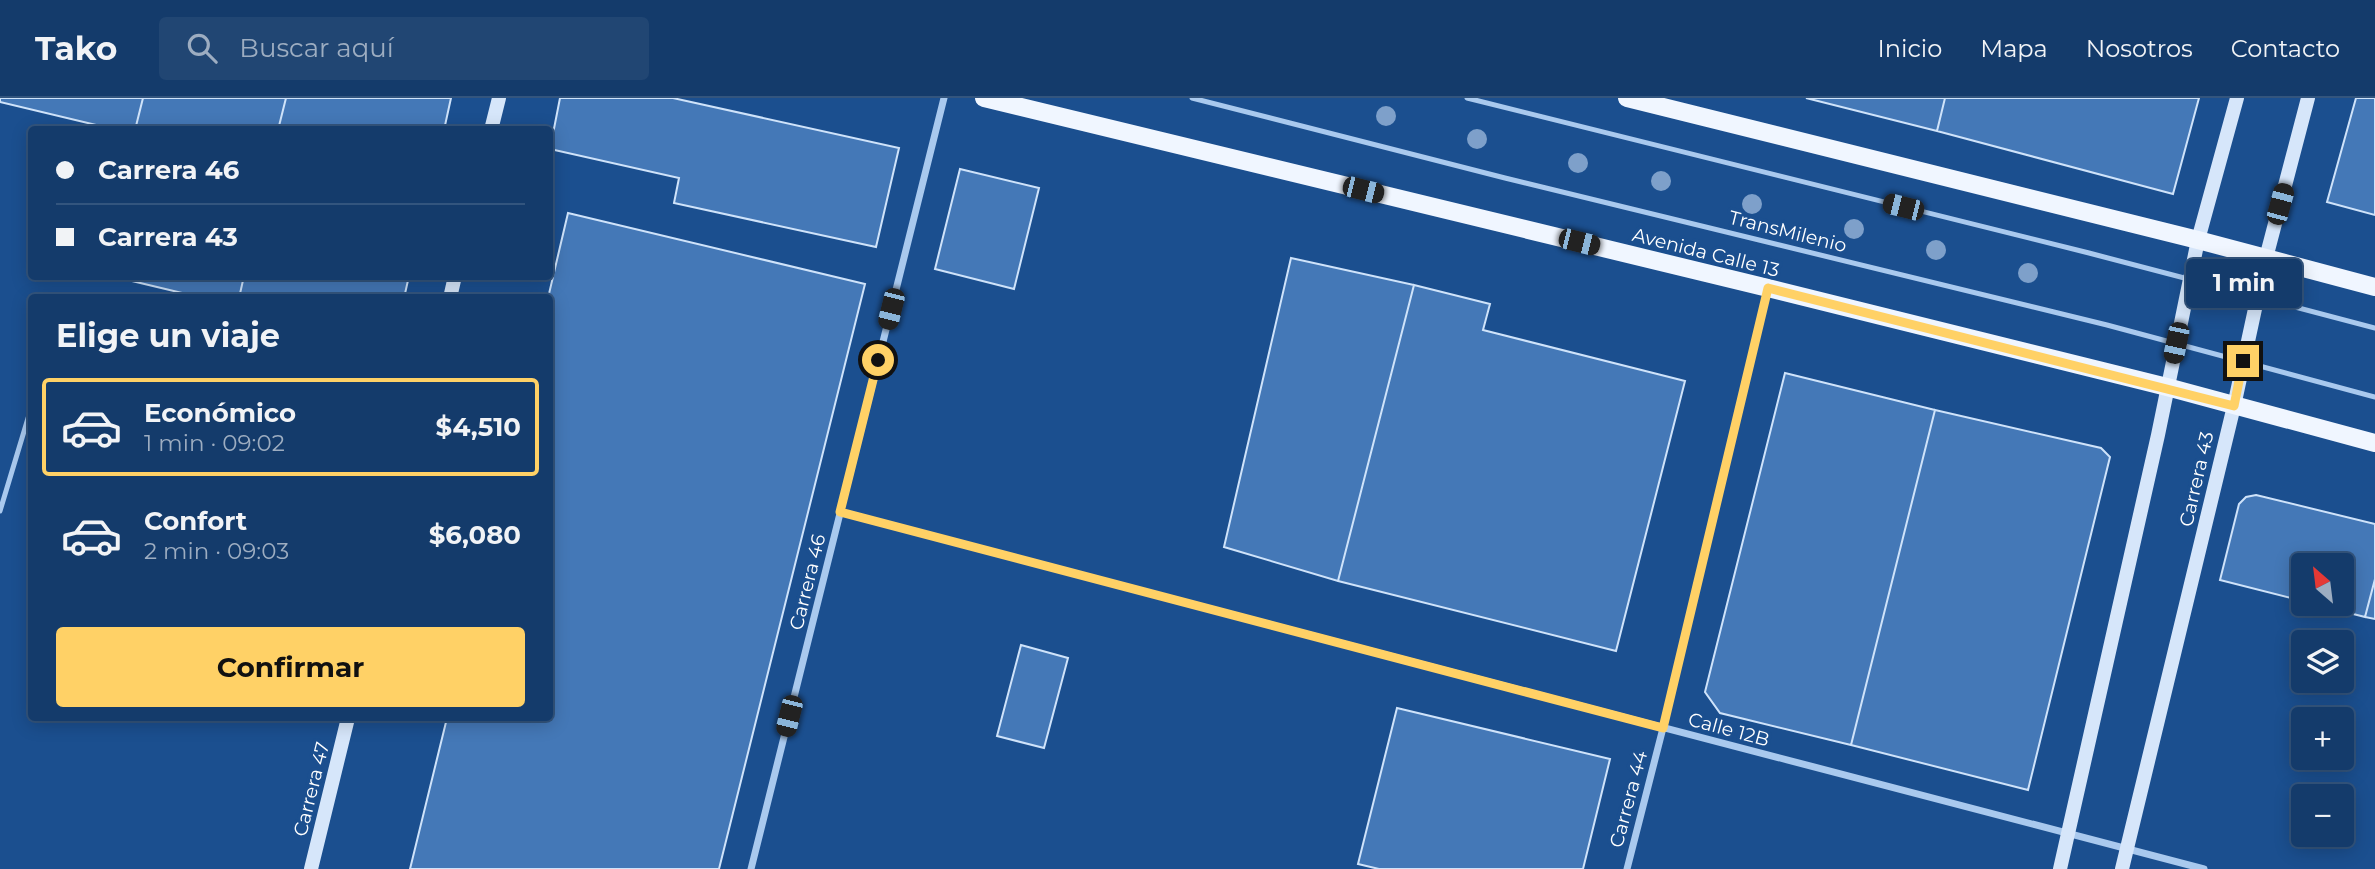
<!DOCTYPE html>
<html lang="es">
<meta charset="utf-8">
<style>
:root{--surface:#143b6b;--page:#214673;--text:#f1f3f6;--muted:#9dadc1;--line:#33557e;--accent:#ffd166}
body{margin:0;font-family:Montserrat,sans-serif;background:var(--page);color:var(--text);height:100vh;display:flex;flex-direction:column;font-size:26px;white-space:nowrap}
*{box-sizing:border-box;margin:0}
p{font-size:23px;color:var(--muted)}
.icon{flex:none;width:38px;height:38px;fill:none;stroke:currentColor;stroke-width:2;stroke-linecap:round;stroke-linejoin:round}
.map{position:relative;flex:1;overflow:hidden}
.drawer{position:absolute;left:28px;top:196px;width:525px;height:427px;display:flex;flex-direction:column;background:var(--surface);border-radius:7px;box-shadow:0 4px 18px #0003,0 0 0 2px var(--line)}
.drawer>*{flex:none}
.top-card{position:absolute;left:28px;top:28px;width:525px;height:154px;border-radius:7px;box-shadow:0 4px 18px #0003,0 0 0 2px var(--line);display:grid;align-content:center;height:154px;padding:0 28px;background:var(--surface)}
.needle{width:46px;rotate:332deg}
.tools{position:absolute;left:2291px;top:455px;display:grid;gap:14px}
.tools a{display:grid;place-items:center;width:63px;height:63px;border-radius:7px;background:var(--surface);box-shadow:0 4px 18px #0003,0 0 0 2px var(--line);font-size:35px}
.end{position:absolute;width:32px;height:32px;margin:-16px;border:9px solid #ffd166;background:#111;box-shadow:0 0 0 4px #111}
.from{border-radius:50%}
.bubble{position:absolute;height:49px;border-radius:7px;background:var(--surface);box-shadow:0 4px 18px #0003,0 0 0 2px var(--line);font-size:23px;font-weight:700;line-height:49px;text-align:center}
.car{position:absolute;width:21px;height:42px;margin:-21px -10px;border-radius:9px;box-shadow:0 0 5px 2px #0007;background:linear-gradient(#222 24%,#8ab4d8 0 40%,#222 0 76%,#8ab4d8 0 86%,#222 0)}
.top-card b{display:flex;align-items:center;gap:24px;height:66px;font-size:26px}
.top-card b+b{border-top:2px solid var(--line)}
.top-card i{width:18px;height:18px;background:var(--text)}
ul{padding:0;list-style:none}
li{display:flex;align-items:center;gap:21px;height:98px;margin:0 14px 10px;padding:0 14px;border:4px solid transparent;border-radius:7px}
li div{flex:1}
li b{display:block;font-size:26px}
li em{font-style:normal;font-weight:700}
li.current{border-color:var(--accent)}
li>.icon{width:63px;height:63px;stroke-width:1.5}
h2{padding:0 28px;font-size:32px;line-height:84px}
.button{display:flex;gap:14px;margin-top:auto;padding:14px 28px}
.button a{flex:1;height:80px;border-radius:7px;background:var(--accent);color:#111;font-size:28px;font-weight:700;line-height:80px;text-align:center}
header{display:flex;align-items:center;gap:42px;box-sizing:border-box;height:98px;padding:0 35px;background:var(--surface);border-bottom:2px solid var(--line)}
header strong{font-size:33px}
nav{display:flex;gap:38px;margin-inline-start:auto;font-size:24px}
.search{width:490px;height:63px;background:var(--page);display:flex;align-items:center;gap:18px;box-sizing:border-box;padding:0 24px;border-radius:7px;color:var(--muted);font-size:26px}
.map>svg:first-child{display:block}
</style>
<header>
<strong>Tako</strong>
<div class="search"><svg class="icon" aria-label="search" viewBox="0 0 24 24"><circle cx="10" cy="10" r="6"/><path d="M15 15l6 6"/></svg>Buscar aquí</div>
<nav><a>Inicio</a><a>Mapa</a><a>Nosotros</a><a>Contacto</a></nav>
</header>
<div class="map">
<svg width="2375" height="771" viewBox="0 0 2375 771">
<rect width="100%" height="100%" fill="#1b4f8f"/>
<!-- building -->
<path fill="#4478b7" stroke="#cfe3fa" stroke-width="2" d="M0 0H143L135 32H117L0 4Z
M143 0H286L278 32H135Z
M286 0H451L444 32H278Z
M560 0H673L899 50 876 149 674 105 679 80 550 51Z
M1806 0H1945L1937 33Z
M1945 0H2199L2173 96 1937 33Z
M2356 0H2375V117L2327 104Z
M960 71 1039 90 1014 191 935 171Z
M568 115 865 186 719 771H410L447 620H550L548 200Z
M1291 160 1414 187 1338 483 1224 449Z
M111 178H244L239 200H203Z
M244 178H409L404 200H239Z
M1414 187 1490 206 1483 232 1685 283 1616 553 1338 483Z
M1785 275 1935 312 1851 647 1720 615 1705 594Z
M1935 312 2101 350 2110 359 2028 692 1851 647Z
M2256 397 2375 426V481L2365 519 2314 506H2342V467H2303V503L2220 482 2239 406 2246 399Z
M2375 481V521L2365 519Z
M1021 547 1068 560 1044 650 997 638Z
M1397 610 1610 661 1583 771H1379L1358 766Z"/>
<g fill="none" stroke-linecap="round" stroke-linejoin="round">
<!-- lane -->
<path stroke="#a9c9ee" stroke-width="5" d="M1192 0 1505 80 2107 227 2375 299
M1467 0 2089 155 2375 230
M0 413 32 307"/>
<!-- street -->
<path stroke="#a9c9ee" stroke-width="7" d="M840 414 2204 771
M751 771 944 0
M1627 771 1663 630 1768 190"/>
<!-- secondary -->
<path stroke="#d6e6fa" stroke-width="14" d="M491 32 499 0
M450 200 455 178
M311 771 348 620
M2060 771 2158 337 2198 142 2237 0
M2122 771 2234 308 2266 160 2308 0"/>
<!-- primary -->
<path stroke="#f0f6ff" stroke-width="18" d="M984 0 1768 190 2167 289 2375 345
M1627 0 2198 142 2375 189"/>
</g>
<!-- trees -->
<g fill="#7ea0ca">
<circle cx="1386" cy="18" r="10"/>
<circle cx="1477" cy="41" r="10"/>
<circle cx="1578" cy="65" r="10"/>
<circle cx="1661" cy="83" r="10"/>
<circle cx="1752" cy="106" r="10"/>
<circle cx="1854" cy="131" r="10"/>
<circle cx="1936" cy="152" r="10"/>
<circle cx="2028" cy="175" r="10"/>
</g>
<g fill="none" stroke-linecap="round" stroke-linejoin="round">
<!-- route -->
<path stroke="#ffd166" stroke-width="9" d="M878 262 840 414 1663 630 1768 190 2234 308 2243 263"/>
</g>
<g text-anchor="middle" stroke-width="7" stroke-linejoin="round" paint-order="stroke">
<!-- street labels -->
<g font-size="19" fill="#fff" stroke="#1b4f8f">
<text transform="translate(1788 133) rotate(14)" y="7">TransMilenio</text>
<text transform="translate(1706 154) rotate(14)" y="7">Avenida Calle 13</text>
<text transform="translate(2196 381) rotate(-77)" y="7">Carrera 43</text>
<text transform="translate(807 484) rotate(-76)" y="7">Carrera 46</text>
<text transform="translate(1729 631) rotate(15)" y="7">Calle 12B</text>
<text transform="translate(311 691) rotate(-76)" y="7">Carrera 47</text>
<text transform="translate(1628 701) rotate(-75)" y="7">Carrera 44</text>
</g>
</g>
</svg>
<div class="tools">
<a><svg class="needle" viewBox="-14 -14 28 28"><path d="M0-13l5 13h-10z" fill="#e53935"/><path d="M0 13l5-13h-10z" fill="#9dadc1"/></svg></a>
<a><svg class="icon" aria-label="layers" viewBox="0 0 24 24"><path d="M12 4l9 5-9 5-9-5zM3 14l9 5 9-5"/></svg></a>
<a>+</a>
<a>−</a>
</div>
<i class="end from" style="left:878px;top:262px"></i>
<i class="end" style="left:2243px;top:263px"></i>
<div class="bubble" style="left:2186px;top:161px;width:116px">1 min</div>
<i class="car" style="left:1363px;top:92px;rotate:104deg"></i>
<i class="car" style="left:2280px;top:106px;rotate:15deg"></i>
<i class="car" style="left:1903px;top:109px;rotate:284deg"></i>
<i class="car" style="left:1579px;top:144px;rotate:104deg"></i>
<i class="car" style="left:891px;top:211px;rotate:194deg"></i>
<i class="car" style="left:2176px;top:245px;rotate:192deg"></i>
<i class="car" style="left:789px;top:618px;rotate:194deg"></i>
<div class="top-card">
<b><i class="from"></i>Carrera 46</b>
<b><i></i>Carrera 43</b>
</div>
<section class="drawer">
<h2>Elige un viaje</h2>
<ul>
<li class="current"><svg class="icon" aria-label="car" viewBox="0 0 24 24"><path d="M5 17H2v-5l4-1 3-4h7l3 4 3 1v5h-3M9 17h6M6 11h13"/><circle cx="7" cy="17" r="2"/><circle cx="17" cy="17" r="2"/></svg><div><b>Económico</b><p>1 min · 09:02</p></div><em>$4,510</em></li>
<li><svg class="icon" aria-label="car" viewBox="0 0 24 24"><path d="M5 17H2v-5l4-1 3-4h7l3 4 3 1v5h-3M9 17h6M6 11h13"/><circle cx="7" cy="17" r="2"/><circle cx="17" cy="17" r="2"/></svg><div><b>Confort</b><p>2 min · 09:03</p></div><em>$6,080</em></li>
</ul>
<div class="button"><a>Confirmar</a></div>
</section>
</div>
